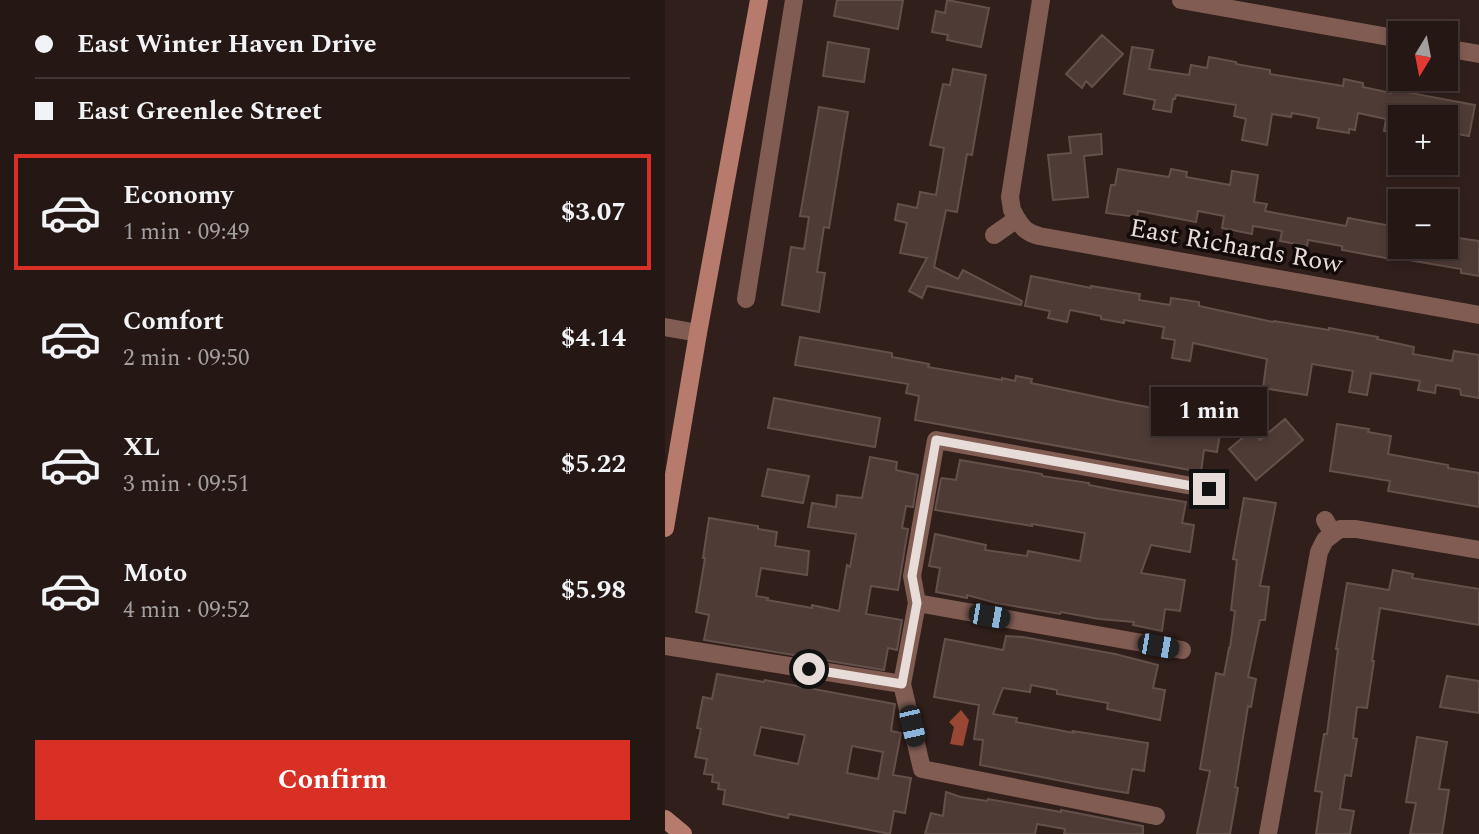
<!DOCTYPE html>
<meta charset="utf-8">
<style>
:root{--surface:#251714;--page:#312422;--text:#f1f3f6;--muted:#a39fa0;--line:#423634;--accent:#d93025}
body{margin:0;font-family:Spectral,serif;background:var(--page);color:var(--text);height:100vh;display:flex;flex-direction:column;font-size:26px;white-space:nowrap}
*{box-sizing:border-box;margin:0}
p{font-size:23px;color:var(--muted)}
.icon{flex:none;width:38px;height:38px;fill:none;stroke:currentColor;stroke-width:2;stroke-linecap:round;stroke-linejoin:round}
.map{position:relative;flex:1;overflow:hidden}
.panel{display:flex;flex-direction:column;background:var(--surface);width:665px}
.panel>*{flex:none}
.hud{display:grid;align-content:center;height:154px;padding:0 35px;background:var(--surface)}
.needle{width:46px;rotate:190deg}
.tools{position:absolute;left:723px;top:21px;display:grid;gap:14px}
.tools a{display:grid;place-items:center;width:70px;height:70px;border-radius:0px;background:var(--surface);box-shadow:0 4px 10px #0003,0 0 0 2px var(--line);font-size:35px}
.end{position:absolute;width:32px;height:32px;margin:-16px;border:9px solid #e8dcd8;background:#111;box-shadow:0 0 0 4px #111}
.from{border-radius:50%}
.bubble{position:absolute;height:49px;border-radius:0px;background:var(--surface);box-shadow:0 4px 10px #0003,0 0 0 2px var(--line);font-size:23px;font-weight:700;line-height:49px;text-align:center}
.car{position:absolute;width:21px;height:42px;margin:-21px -10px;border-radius:9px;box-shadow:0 0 5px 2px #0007;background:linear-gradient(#222 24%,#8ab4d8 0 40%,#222 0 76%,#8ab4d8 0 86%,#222 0)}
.hud b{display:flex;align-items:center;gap:24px;height:66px;font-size:26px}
.hud b+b{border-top:2px solid var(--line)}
.hud i{width:18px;height:18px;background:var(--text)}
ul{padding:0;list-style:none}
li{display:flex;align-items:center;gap:21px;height:116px;margin:0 14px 10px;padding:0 21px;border:4px solid transparent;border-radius:0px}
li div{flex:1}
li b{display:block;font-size:26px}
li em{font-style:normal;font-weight:700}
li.selected{border-color:var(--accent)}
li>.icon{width:63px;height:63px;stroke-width:1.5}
.action{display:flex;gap:14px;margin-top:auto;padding:14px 35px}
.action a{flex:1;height:80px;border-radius:0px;background:var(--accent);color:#fff;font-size:28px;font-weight:700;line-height:80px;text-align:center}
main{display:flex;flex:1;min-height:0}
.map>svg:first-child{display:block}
</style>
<main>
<section class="panel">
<div class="hud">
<b><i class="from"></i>East Winter Haven Drive</b>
<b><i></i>East Greenlee Street</b>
</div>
<ul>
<li class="selected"><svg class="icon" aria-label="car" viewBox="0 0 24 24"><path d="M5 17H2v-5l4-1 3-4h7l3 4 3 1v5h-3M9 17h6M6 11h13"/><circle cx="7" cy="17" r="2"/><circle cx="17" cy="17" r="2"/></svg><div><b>Economy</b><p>1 min · 09:49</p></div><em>$3.07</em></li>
<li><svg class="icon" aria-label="car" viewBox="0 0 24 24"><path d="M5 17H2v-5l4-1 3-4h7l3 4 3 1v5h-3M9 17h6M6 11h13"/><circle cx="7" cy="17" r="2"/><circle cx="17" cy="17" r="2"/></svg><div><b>Comfort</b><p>2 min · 09:50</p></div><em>$4.14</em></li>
<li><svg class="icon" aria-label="car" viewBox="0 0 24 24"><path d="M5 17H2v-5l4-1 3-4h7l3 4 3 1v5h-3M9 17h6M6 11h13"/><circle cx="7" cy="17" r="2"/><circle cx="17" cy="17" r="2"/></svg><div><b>XL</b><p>3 min · 09:51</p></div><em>$5.22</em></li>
<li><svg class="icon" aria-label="car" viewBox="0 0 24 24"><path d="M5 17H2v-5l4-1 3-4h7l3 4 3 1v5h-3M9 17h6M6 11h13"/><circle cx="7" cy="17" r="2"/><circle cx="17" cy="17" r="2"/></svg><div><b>Moto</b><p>4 min · 09:52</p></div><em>$5.98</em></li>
</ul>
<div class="action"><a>Confirm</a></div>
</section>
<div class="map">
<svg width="814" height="834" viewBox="0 0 814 834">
<rect width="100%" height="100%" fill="#311f1b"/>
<!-- water -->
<path fill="#984732" d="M296 710 304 720 298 746 285 744 289 727 284 722Z"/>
<!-- building -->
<path fill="#4f3b36" stroke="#64504a" stroke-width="2" fill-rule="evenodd" d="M172 0H238L233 29 169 16Z
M282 0 324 8 316 47 282 40 283 35 267 32 271 11 280 13Z
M437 35 458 54 427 87 421 81 417 88 401 74Z
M163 42 204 49 199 82 158 76Z
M467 47 488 50 484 69 524 75 526 65 542 68 544 57 571 62V64L605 70V74L678 86 679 79 698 83V87L726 93 728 83 735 84V91L810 105 804 136 780 132V117H735V134L719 131 721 119 693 113 690 130 684 129V133L652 128 654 118 627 113 626 117 607 114 602 145 577 140 581 119 569 116 571 105 511 95 510 99H508L506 112 488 109 490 100 459 94Z
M288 69 321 75 307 155 302 154 292 212 281 210 269 267 293 279 298 270 357 301 356 305 262 286 257 298 244 291 262 258 235 253 242 223 230 220 233 204 252 208 255 192 271 195 279 148 265 145 278 84 285 85Z
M154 107 183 112 164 228 159 227 152 272 160 273 154 312 117 305 126 247 139 249 144 217 135 216Z
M436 134 437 154 419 156 423 197 388 200 383 155 406 153 404 137Z
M453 169 504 177 506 169 522 172 521 177 565 185 567 171 593 175 589 202 602 204 600 211 681 226 683 218 732 227 728 247H780V236L814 241V276L796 273V269L726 257V259L677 250V246L643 240 642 246 615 241 617 231 588 226 587 234 557 228 559 216 533 211 531 222 473 211 472 217 441 213 446 185H450Z
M366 276 426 288V286L475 294 474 300 505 305 506 298 534 302V306L608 322 609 321 664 330V328L713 337 712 339 749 347 748 354 787 361 789 351 814 355V398L796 395 795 389 771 385 770 393 753 390 755 381 706 373 702 395 684 392 688 371 647 364 642 395 598 388 602 359 528 343 525 361 507 358 510 340 497 338 499 327 459 320V323L436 319V316L405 310 402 322 383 318 385 311 360 306Z
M135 337 227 353V357L264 364 263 367 337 380V378L350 381 351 376 367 379 366 383 456 402 542 418V414L558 417 552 452 539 450 536 472 250 420 254 396 241 393 243 384 130 365Z
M109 398 215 418 210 447 103 428Z
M620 419 638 440 591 480 564 449 587 430 595 440Z
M672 424 704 429 703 432 726 436 723 454 783 465V468L814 473V507L723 491 725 481 665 471Z
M205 457 232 462 231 470 253 475 248 507 241 506 237 528 243 529 233 590 206 586 201 614 237 620 232 650 223 648 219 670 39 640 44 615 31 612 40 558H38L44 518 93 526V529L112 532 110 546 144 551 142 575 96 568 91 596 103 598 102 600 147 608V605L174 611 182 565 185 567 191 534 143 527 147 503 171 507 172 495 197 498Z
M295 460 377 474V476L424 483V485L455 491 521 502 517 523 529 525 525 552 486 545 476 573 520 580 515 611 500 609 497 631 468 625 469 622 434 619 396 612 395 614 331 603 302 595V598L271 592 275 568 264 566 270 534 321 545 320 550 362 556 363 551 415 561 420 533 367 524V526L270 510 276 479 277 478 291 480Z
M103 469 144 476 138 503 97 496Z
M579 498 611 503 595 586 604 587 600 620H595L583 677 591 679 586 707 583 706 570 787 573 788 565 834H532L545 771 535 769 551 673 559 675 564 648H565L570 611 566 610 572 560 568 559Z
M728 570 748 574 747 578 814 589V625L715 608 707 661H709L702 708 692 707 688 738 692 739 686 776 680 775 675 809 689 811 685 834H651L657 792 650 791 659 734H662L673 649H671L682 583 724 590Z
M341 636 358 637 450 654 493 665 488 688 500 690 495 720 442 709 443 703 392 694V690L366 685 365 692 338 688 328 714 352 718 351 722 409 733 408 731 483 743 479 771 467 769 463 793 432 788 315 765 318 740 309 739 314 705 269 697 280 639 338 650Z
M52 674 99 682 100 680 230 704 226 731 236 733 228 775 246 778 240 813 229 811 225 834 124 814 123 818 58 804 60 790 53 789 54 783 47 782 48 775 39 774 42 759 30 757 36 729 32 728 38 697 47 699ZM96 727 140 735 133 764 89 755ZM187 746 218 752 213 779 182 773Z
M782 676 814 681V713L775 707Z
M752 737 782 742 774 789 784 790 777 834H745L751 803 741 802Z
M281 792 296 797 322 801 323 799 396 812V810L478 826V834H399L400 829 372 824 370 834H260L266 813 278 816Z"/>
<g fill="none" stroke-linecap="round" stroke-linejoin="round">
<!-- street -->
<path stroke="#815c53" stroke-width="18" d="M516 0 735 39
M780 48 814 54
M352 219 347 210 345 197 376 0
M329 235 352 219C358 229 363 233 374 236L814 315
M81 299 129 0
M0 327 33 333
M668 534 675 529H691L814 550
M252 603 517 650
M0 646 237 684 257 769 491 816
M237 684 252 603 247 576 271 440 544 489
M603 834 654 552 660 540 668 534 660 520"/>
<!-- secondary -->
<path stroke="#b67b6c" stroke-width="18" d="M0 528 33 333 94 0
M0 819 18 834"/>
</g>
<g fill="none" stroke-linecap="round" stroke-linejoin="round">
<!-- route -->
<path stroke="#e8dcd8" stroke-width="9" d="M144 669 237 684 252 603 247 576 271 440 544 489"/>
</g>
<g text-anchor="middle" stroke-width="7" stroke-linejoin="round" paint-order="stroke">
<!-- street labels -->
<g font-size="26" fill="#e8dcd8" stroke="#130b09">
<text transform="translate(571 245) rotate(10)" y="9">East Richards Row</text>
</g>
</g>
</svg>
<div class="tools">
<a><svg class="needle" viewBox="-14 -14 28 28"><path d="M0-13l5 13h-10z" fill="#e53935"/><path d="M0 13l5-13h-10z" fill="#a39fa0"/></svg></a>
<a>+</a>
<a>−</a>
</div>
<i class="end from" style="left:144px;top:669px"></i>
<i class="end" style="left:544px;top:489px"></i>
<div class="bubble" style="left:486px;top:387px;width:116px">1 min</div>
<i class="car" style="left:324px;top:616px;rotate:100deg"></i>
<i class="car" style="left:493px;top:646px;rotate:100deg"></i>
<i class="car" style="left:247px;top:726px;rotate:167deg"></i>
</div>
</main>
